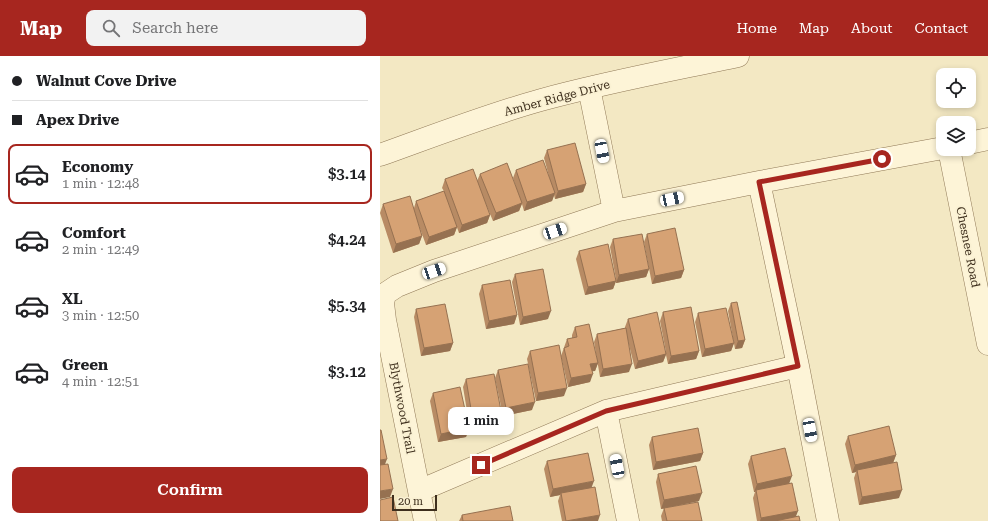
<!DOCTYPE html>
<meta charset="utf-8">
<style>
:root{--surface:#fff;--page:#f2f2f2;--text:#202124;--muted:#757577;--line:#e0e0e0;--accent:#a7261f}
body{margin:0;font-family:"Roboto Serif",serif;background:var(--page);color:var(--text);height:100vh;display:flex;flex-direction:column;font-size:15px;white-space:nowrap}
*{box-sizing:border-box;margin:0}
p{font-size:13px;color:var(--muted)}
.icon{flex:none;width:22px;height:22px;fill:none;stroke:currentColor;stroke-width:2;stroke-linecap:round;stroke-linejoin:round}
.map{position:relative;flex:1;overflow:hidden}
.side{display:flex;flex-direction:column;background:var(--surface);width:380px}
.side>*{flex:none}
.banner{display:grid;align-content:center;height:88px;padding:0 12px;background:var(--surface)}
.controls{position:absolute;left:556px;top:12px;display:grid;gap:8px}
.controls a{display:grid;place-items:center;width:40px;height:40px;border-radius:8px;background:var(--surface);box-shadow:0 2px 6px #0003;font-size:20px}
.scale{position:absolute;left:12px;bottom:10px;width:45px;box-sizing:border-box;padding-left:4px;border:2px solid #3e2f1d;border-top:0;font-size:11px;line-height:14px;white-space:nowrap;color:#3e2f1d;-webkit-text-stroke:3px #faf1d3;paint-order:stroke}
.end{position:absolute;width:18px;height:18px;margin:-9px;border:5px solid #a7261f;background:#fff;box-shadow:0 0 0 2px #fff}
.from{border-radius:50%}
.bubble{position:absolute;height:28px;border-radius:8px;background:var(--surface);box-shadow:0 2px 6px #0003;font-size:13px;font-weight:600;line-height:28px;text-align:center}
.car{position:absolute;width:12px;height:24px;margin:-12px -6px;border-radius:5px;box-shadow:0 0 3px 1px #0007;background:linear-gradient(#fff 24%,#345 0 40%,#fff 0 76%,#345 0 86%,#fff 0)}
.banner b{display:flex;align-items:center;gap:14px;height:38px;font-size:15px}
.banner b+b{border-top:1px solid var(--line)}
.banner i{width:10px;height:10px;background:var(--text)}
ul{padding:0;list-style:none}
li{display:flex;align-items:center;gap:12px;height:60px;margin:0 8px 6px;padding:0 4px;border:2px solid transparent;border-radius:8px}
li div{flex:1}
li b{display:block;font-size:15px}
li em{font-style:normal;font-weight:600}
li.on{border-color:var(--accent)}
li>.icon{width:36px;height:36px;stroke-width:1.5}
.button{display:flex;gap:8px;margin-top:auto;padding:8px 12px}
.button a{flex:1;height:46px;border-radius:8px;background:var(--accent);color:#fff;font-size:16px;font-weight:600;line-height:46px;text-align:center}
header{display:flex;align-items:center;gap:24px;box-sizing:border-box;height:56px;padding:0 20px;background:var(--accent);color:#fff}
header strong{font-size:19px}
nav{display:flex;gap:22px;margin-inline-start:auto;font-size:14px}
.search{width:280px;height:36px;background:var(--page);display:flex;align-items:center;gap:10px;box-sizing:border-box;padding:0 14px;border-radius:8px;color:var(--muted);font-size:15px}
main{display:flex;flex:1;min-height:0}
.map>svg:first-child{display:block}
</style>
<header>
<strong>Map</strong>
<div class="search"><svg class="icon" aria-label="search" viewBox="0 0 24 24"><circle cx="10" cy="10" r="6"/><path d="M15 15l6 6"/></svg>Search here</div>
<nav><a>Home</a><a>Map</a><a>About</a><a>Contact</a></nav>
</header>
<main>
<section class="side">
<div class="banner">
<b><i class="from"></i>Walnut Cove Drive</b>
<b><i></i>Apex Drive</b>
</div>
<ul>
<li class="on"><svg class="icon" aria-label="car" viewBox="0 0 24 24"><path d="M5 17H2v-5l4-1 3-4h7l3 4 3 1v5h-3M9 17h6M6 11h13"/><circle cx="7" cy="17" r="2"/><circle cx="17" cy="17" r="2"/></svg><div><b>Economy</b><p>1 min · 12:48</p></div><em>$3.14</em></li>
<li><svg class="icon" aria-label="car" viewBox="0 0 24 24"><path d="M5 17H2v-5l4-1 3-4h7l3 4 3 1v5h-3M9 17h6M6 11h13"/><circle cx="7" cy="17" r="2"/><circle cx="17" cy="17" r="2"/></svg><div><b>Comfort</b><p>2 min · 12:49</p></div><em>$4.24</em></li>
<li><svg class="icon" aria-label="car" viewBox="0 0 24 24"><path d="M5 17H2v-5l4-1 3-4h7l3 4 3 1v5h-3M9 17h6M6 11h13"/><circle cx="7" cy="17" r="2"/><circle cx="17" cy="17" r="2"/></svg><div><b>XL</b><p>3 min · 12:50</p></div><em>$5.34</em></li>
<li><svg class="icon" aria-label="car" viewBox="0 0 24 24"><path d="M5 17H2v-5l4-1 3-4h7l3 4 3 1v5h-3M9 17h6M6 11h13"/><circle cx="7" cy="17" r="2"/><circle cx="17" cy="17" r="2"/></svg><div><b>Green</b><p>4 min · 12:51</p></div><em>$3.12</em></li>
</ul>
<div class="button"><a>Confirm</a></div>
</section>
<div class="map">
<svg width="608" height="465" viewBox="0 0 608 465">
<rect width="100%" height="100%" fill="#f3e8c3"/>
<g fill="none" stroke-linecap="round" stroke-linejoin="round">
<defs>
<path id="minor" d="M209 32 234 155
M589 87 608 83
M569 93 608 288
M0 99C53 80 107 59 161 44 226 26 292 14 358 0
M379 126 418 310 448 465
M226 355 248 465
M39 435 226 355 418 310
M45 465 5 264 3 247 5 238 17 230 54 215 234 155 379 126 563 92"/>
</defs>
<!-- minor casing -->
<use href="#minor" stroke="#907957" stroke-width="23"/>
<!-- minor -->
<use href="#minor" stroke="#fdf4d7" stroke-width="22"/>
</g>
<!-- wall -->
<path fill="#b88b64" d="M167 94 206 128 203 136 175 143 174 139 172 145 144 155 142 148 139 155 113 165 103 141 110 159 107 167 79 177 68 146 77 171 74 179 46 189 38 167 42 180 39 188 13 197 0 157 3 148 34 152 36 145 64 135 62 132 65 123 97 125 100 118 136 131 133 122 136 114 170 124 164 102Z
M267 178 304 214 301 222 272 228 264 186Z
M233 183 269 213 266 221 236 227V225L233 233 205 239 196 203 199 195 236 223 230 191Z
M135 218 168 263 140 269 132 226Z
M102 229 137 259 134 268 106 273 99 238Z
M351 247 365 284 362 292 355 293 348 255Z
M36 253 73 287 70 295 41 300 34 261Z
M283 256 319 295 316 303 288 308 286 299 283 306 255 313 248 285 249 316 220 321 214 286 217 278 245 272V271L248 263 286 296 280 265Z
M318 257 354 287 351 295 322 301 315 266Z
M195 271 218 307 215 315H212L210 326 188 331 181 300 187 283 192 282V279Z
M150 295 184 340 156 345 147 303Z
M118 314 152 354 123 360 115 322Z
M86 323 122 360 119 368 90 373 83 331Z
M53 337 89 372 86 381 58 386 50 345Z
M468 380 516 399 513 407 519 442 479 449 474 422 476 416 472 417 465 388Z
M272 381 323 397 320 405 273 414 269 389Z
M371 400 409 427 415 461 420 465H377L373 442 375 436H374L368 408Z
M167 405 211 431 218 465H221H182L178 445 180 439 170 441 164 413Z
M278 418 319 445 281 453 276 426Z
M284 452 322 465H282L281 460Z
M82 459 133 465H79Z"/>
<!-- shaded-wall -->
<path fill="#967151" d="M206 128 203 136 175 143 178 135Z
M175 137 172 145 144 155 147 146Z
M142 147 139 155 113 165 116 157Z
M110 159 107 167 79 177 82 169Z
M77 171 74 179 46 189 49 181Z
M42 180 39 188 13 197 16 188Z
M269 213 266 221 236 227 239 219Z
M304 214 301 222 272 228 275 220Z
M236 225 233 233 205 239 208 231Z
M171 255 168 263 140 269 143 261Z
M137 259 134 268 106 273 109 265Z
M365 284 362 292 355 293 358 285Z
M73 287 70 295 41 300 44 292Z
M354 287 351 295 322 301 325 293Z
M319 295 316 303 288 308 291 300Z
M286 298 283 306 255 313 258 305Z
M218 307 215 315 207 316 210 308Z
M252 308 249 316 220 321 223 313Z
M213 318 210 326 188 331 191 322Z
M187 332 184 340 156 345 158 337Z
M155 346 152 354 123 360 126 352Z
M122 360 119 368 90 373 93 365Z
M89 372 86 381 58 386 61 378Z
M323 397 320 405 273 414 276 406Z
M516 399 513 407 477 414 476 416 472 417 475 409Z
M7 403 4 411 0 412V404Z
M412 420 409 428 376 434 375 436H374L377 428Z
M214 425 211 433 181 437 180 439 170 441 173 433Z
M13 433 10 441 0 443V435Z
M522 434 519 442 479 449 482 441Z
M322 437 319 445 281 453 284 444Z
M418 455 415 463 405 465H380L381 462Z
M220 459 218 465H187Z"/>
<!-- building -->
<path fill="#d6a274" stroke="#967151" d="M195 87 206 128 178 135 167 94Z
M163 104 175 137 147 146 136 114Z
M127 107 142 147 116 157 100 118Z
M93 113 110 159 82 169 65 123Z
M64 135 77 171 49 181 36 145Z
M30 140 42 180 16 188 3 148Z
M295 172 304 214 275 220 267 178Z
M262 178 269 213 239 219 233 183Z
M228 188 236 225 208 231 199 195Z
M163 213 171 255 143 261 135 218Z
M130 224 137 259 109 265 102 229Z
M357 246 365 284 358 285 351 247Z
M65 248 73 287 44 292 36 253Z
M311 251 319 295 291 300 283 256Z
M346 252 354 287 325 293 318 257Z
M277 256 286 298 258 305 248 263Z
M209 268 218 307 210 308 213 318 191 322 184 292 189 290 187 283 197 281 195 271Z
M246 272 252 308 223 313 217 278Z
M179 289 187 332 158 337 150 295Z
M148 308 155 346 126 352 118 314Z
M114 318 122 360 93 365 86 323Z
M80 331 89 372 61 378 53 337Z
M509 370 516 399 475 409 468 380Z
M318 372 323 397 276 406 272 381Z
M0 374H1L7 403 0 404Z
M405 392 412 420 377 428 371 400Z
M208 397 214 425 173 433 167 405Z
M517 406 522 434 482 441 477 414Z
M8 408 13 433 0 435V409Z
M316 410 322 437 284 444 278 418Z
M412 427 418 455 381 462 376 434Z
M215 431 220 459 186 465 181 437Z
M13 441 18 465H0V444Z
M318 446 322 465H287L284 452Z
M130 450 133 465H83L82 459Z
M419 460 420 465H395Z"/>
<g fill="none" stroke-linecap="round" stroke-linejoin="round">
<!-- route -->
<path stroke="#a7261f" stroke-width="5" d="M101 409 226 355 418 310 379 126 502 103"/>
</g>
<g text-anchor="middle" stroke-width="3.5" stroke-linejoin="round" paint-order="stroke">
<!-- street labels -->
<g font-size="12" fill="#3e2f1d" stroke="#faf1d3">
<text transform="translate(177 42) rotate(-15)" y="4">Amber Ridge Drive</text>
<text transform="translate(588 191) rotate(79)" y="4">Chesnee Road</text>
<text transform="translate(22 352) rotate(79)" y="4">Blythwood Trail</text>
</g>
</g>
</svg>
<div class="controls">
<a><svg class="icon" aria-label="locate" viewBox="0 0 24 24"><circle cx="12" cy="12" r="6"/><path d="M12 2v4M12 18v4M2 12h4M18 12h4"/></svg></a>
<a><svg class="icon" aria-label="layers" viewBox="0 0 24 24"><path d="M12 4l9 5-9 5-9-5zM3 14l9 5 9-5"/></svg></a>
</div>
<div class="scale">20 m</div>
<i class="end from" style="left:502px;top:103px"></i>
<i class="end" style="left:101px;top:409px"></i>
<div class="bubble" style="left:68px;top:351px;width:66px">1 min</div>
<i class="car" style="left:222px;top:95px;rotate:169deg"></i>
<i class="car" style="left:292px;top:143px;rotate:78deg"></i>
<i class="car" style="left:175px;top:175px;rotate:71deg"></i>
<i class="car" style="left:54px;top:215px;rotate:71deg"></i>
<i class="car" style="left:430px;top:374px;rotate:169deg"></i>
<i class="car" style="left:237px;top:410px;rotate:349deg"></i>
</div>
</main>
